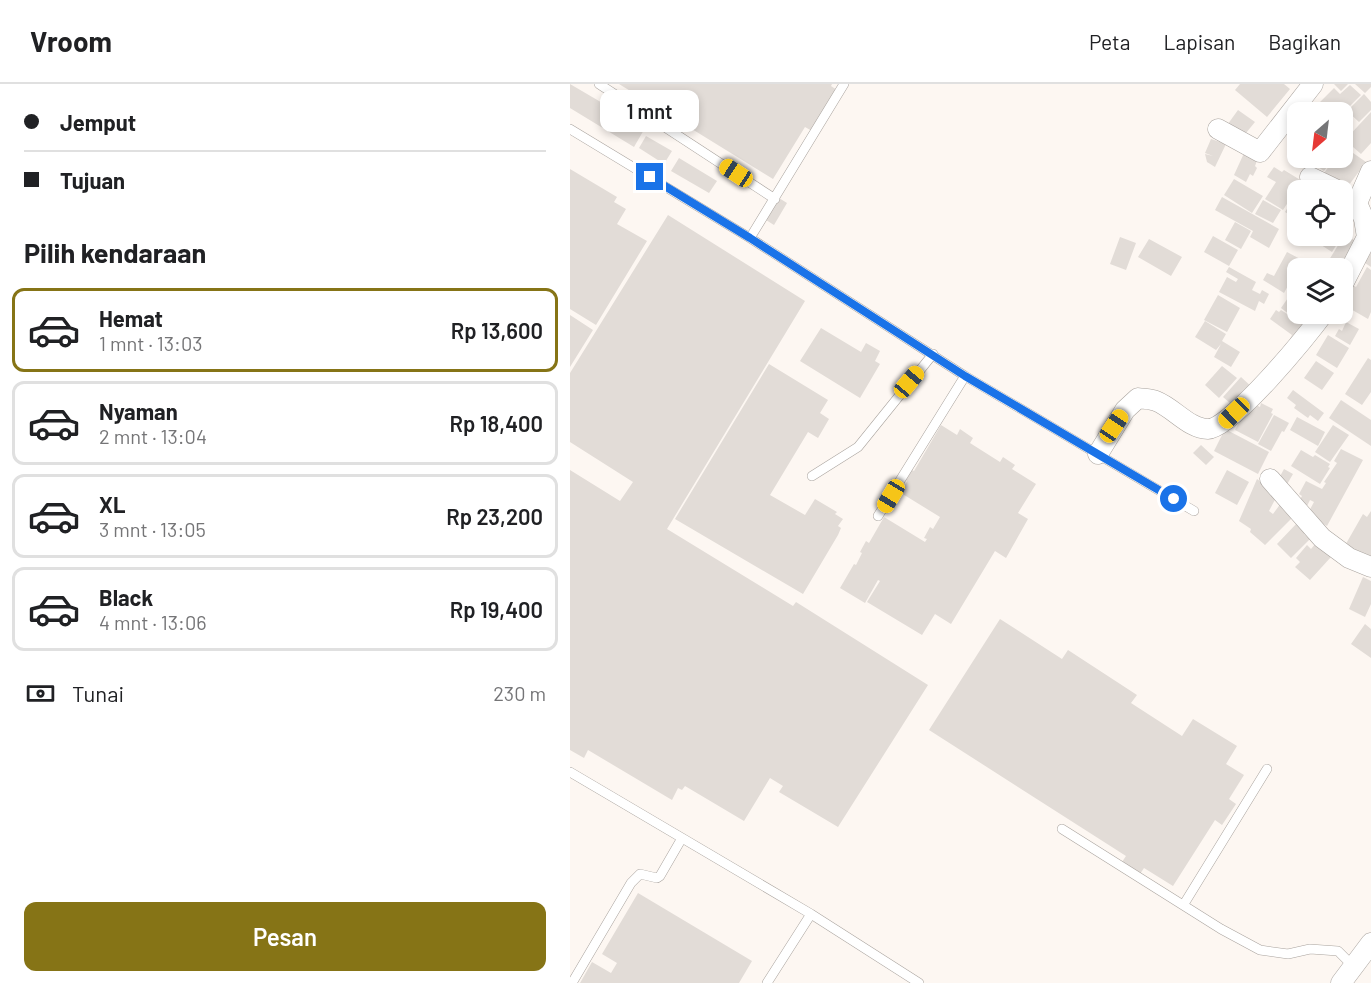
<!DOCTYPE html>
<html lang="id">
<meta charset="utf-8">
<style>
:root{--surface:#fff;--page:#f6f6f6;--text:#202124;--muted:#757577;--line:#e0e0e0;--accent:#867416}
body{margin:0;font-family:Barlow,sans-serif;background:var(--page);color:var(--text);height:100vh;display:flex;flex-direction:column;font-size:22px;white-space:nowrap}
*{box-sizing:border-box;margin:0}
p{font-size:20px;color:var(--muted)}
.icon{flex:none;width:33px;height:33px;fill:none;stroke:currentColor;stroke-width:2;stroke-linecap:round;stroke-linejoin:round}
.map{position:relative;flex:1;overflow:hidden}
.details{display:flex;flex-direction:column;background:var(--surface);width:570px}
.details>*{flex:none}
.banner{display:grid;align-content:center;height:132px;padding:0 24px;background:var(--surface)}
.needle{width:39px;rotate:208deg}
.fabs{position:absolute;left:717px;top:18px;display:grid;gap:12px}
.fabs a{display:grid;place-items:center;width:66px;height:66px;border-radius:12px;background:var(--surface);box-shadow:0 3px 9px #0003;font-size:30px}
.end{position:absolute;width:27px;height:27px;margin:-14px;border:8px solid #1a73e8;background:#fff;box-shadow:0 0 0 3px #fff}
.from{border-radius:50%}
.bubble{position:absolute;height:42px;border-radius:12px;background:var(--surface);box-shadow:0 3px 9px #0003;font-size:20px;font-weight:600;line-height:42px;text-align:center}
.car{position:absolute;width:18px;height:36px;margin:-18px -9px;border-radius:8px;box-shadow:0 0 4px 2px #0007;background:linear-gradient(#f5c518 24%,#345 0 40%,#f5c518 0 76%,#345 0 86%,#f5c518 0)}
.banner b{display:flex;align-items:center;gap:21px;height:57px;font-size:22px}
.banner b+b{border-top:2px solid var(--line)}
.banner i{width:15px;height:15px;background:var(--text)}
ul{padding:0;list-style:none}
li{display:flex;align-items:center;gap:18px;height:84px;margin:0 12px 9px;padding:0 12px;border:3px solid var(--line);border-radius:12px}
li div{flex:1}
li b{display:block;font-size:22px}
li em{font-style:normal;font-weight:600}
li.selected{border-color:var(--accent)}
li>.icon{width:54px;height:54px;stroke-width:1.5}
h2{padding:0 24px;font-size:27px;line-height:72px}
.pay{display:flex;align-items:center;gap:15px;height:66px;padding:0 24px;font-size:22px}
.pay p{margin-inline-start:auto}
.button{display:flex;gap:12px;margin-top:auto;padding:12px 24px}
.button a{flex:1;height:69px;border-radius:12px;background:var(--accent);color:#fff;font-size:24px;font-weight:600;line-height:69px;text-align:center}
header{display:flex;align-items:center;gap:36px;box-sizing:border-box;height:84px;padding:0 30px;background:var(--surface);border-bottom:2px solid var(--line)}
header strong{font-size:28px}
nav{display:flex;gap:33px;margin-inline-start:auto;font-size:21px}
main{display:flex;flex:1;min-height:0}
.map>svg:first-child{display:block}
</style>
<header>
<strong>Vroom</strong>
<nav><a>Peta</a><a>Lapisan</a><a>Bagikan</a></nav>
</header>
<main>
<section class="details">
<div class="banner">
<b><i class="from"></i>Jemput</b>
<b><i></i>Tujuan</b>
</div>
<h2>Pilih kendaraan</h2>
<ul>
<li class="selected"><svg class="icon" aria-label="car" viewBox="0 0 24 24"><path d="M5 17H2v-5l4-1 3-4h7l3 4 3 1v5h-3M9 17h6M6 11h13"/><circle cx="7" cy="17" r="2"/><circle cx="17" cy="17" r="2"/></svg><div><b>Hemat</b><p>1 mnt · 13:03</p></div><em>Rp 13,600</em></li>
<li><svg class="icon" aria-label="car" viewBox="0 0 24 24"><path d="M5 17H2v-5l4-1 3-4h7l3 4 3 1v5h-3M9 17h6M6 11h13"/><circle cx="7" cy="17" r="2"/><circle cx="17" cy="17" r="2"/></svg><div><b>Nyaman</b><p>2 mnt · 13:04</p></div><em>Rp 18,400</em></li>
<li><svg class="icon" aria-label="car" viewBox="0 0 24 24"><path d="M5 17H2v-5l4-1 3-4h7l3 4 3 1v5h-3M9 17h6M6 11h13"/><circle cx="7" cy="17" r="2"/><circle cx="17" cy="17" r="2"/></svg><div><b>XL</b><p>3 mnt · 13:05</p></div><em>Rp 23,200</em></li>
<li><svg class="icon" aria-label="car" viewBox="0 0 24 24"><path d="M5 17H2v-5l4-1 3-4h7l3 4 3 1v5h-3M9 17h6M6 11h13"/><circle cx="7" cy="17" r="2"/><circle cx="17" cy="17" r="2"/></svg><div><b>Black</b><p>4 mnt · 13:06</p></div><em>Rp 19,400</em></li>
</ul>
<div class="pay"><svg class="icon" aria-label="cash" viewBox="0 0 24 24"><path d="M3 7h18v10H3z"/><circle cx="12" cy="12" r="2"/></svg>Tunai<p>230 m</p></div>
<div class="button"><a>Pesan</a></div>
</section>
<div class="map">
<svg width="801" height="899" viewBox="0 0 801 899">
<rect width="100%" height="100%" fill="#fdf7f2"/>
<!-- building -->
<path fill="#e2dcd7" d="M0 0 75 44 64 63 0 24Z
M49 0H262L261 2 267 6 242 47 235 43 203 95Z
M670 0H714L720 5 697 33 665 6Z
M764 0H778L771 7Z
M785 0H801V3L795 9Z
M780 1 791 11 772 30V28H760L749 19 764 4 770 10Z
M794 10 801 18V26L789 38 777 27Z
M668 26 685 38 676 49 678 50 675 56 655 44Z
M801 28V59L791 70 775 56Z
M76 52 102 67 94 80 69 64Z
M641 55 656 60 645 83 637 78 635 70 643 72 635 69Z
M773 62 796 78 776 105 754 89 765 74H772Z
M675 67 688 74 685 82 687 84 683 92 680 90 676 98 664 91Z
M109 74 147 97 139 109 101 87Z
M741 74H764L754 87 739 77Z
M704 83 712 88 714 86 732 97 713 126 695 115 706 98 697 93Z
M0 85 47 113 44 118 56 125 47 140 77 157 26 241 0 225Z
M664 95 693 112 682 129 654 111Z
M728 107V136L715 128Z
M652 113 709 145 699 164 680 153 683 147 645 126Z
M209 114 217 119 204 141 196 136Z
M693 116 711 126 703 139 685 130Z
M98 131 235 217 97 445 223 522 226 518 358 601 268 743 209 708 213 702 200 694 174 737 115 702 112 706 108 704 102 716 18 666 14 674 0 666V386L50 417 63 398 0 358V289Z
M665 138 681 147 671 165 655 156Z
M775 150 790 160 772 184 759 176Z
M643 152 668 166 659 182 634 168Z
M753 152H772L762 168 748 159Z
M550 153 566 159 556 186 540 180Z
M579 155 612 173 601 192 568 173Z
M717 168 732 176 714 209 693 196 697 189 704 192Z
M801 168V183L795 179Z
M740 176 752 184H734Z
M659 183 686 198 682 206 690 210 692 206 699 210 694 220 689 217 685 227 649 208 657 193 666 198 668 195 656 188Z
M797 183 801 186V228L798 235 772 220V212L779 199 786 203Z
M648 211 670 224 657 248 634 236Z
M720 211 728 216V230H745L724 258 720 255 722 251 700 235 706 226 709 228 711 226 728 237 711 224Z
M0 231 23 246 0 283Z
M635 237 656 250 652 257 670 268 661 283 644 273 651 260 646 266 625 253Z
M776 238 789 245 780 261 765 252 769 245 772 247Z
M251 244 291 268 296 259 310 267 305 277 310 280 290 314 230 277Z
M758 251 779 264 767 284 746 271Z
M798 274 801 276V308L792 321 775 310Z
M746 277 764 289 752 306 734 294Z
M199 280 258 316 250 329 259 335 248 354 238 348 200 411 235 431 245 415 267 428 265 430 273 435 268 442 271 444 268 451 233 510 105 435Z
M652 282 667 294 649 314 635 301Z
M671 293 684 305 667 325 653 313Z
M723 306 754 329 748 337 740 331 738 334 724 324 726 321 717 314Z
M771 316 801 336V362L759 334Z
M680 318 690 323 691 319 703 325 701 329 703 330 688 358 665 346Z
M704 331 719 339 714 348 712 347 701 367 688 360Z
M727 333 755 348 748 362 720 346Z
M371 341 387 351 390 345 403 354 400 359 430 378 433 373 445 381 442 385 466 400 448 429 458 435 436 474 425 467 381 540 365 530 352 551 297 518 310 497 308 496 295 519 270 504 284 480 286 481 292 469 290 468 296 457 299 459 314 433 355 458 357 455 354 454 360 443 363 445 370 433 331 409 337 397 334 395 340 385 344 387Z
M763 341 779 351 760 378 745 368Z
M655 345 699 368 688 390 644 367Z
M631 361 644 373 636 381 623 369Z
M771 365 793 376 757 442 737 431 744 418 740 416 736 424 728 419 732 412 729 410 736 397 752 405 756 399 754 398 767 379 764 377Z
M731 366 743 373 745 371 760 380 758 383 760 384 750 400 721 382Z
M714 385 723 390 716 402 707 398Z
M657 386 679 398 667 421 645 409Z
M687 395 708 410 699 427 703 430 714 415 727 429 695 461 680 448 681 445 669 437Z
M801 427V478L773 465 793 430 797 433Z
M728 438 737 447 734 450 740 455 721 474 707 460Z
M746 459 761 473 740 496 725 483 730 478 726 474 737 461 741 465Z
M793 493 801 497V520L795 533 779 525Z
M430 535 492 575 498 566 567 611 561 619 612 652 623 635 667 662 656 680 674 691 659 715 666 720 652 741 645 736 603 802 574 784 570 790 552 778 556 772 359 646Z
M795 540 801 545V574L781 560Z
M68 809 182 877 169 899H10L22 878 41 889 47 879 32 870Z"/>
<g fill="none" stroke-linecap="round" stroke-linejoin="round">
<defs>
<path id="service" d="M29 0 205 115
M0 45 180 154 395 292 624 427
M180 154 274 0
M242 392 288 363 363 270
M308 432 395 292
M0 688 241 830 349 899
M492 745 651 845 690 866 718 870 740 865 768 867 783 882
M614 820 697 685
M2 899 61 799 70 790 87 794 90 792 112 754
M197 899 241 830"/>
<path id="minor" d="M648 45 690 68 743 0
M740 93 767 106
M772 202 797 153 794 135 787 119 801 87
M528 370 555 326 568 314C574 315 581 315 586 317 604 324 619 345 638 345 661 345 738 251 753 230
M700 395 752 454 779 474 801 483
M771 899 801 859"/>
</defs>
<!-- service casing -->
<use href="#service" stroke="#a9a39e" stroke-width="10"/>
<!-- minor casing -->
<use href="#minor" stroke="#a9a39e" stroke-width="21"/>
<!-- service -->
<use href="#service" stroke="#fff" stroke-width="9"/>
<!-- minor -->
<use href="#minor" stroke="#fff" stroke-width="20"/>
</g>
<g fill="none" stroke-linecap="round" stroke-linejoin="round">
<!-- route -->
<path stroke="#1a73e8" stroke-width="8" d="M80 93 180 154 395 292 604 415"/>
</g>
</svg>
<div class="fabs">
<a><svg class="needle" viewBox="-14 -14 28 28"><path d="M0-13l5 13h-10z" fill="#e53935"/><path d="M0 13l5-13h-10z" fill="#757577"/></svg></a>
<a><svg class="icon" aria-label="locate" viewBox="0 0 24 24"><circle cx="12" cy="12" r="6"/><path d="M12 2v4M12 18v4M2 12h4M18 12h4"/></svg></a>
<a><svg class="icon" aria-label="layers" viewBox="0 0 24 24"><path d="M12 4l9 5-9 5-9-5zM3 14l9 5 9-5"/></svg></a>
</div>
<i class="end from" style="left:604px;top:415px"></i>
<i class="end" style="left:80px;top:93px"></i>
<div class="bubble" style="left:30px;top:6px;width:99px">1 mnt</div>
<i class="car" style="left:166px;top:89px;rotate:303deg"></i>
<i class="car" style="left:339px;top:298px;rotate:40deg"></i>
<i class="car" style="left:664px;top:329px;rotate:226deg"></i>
<i class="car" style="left:544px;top:342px;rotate:34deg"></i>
<i class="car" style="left:321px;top:412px;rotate:211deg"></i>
</div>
</main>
